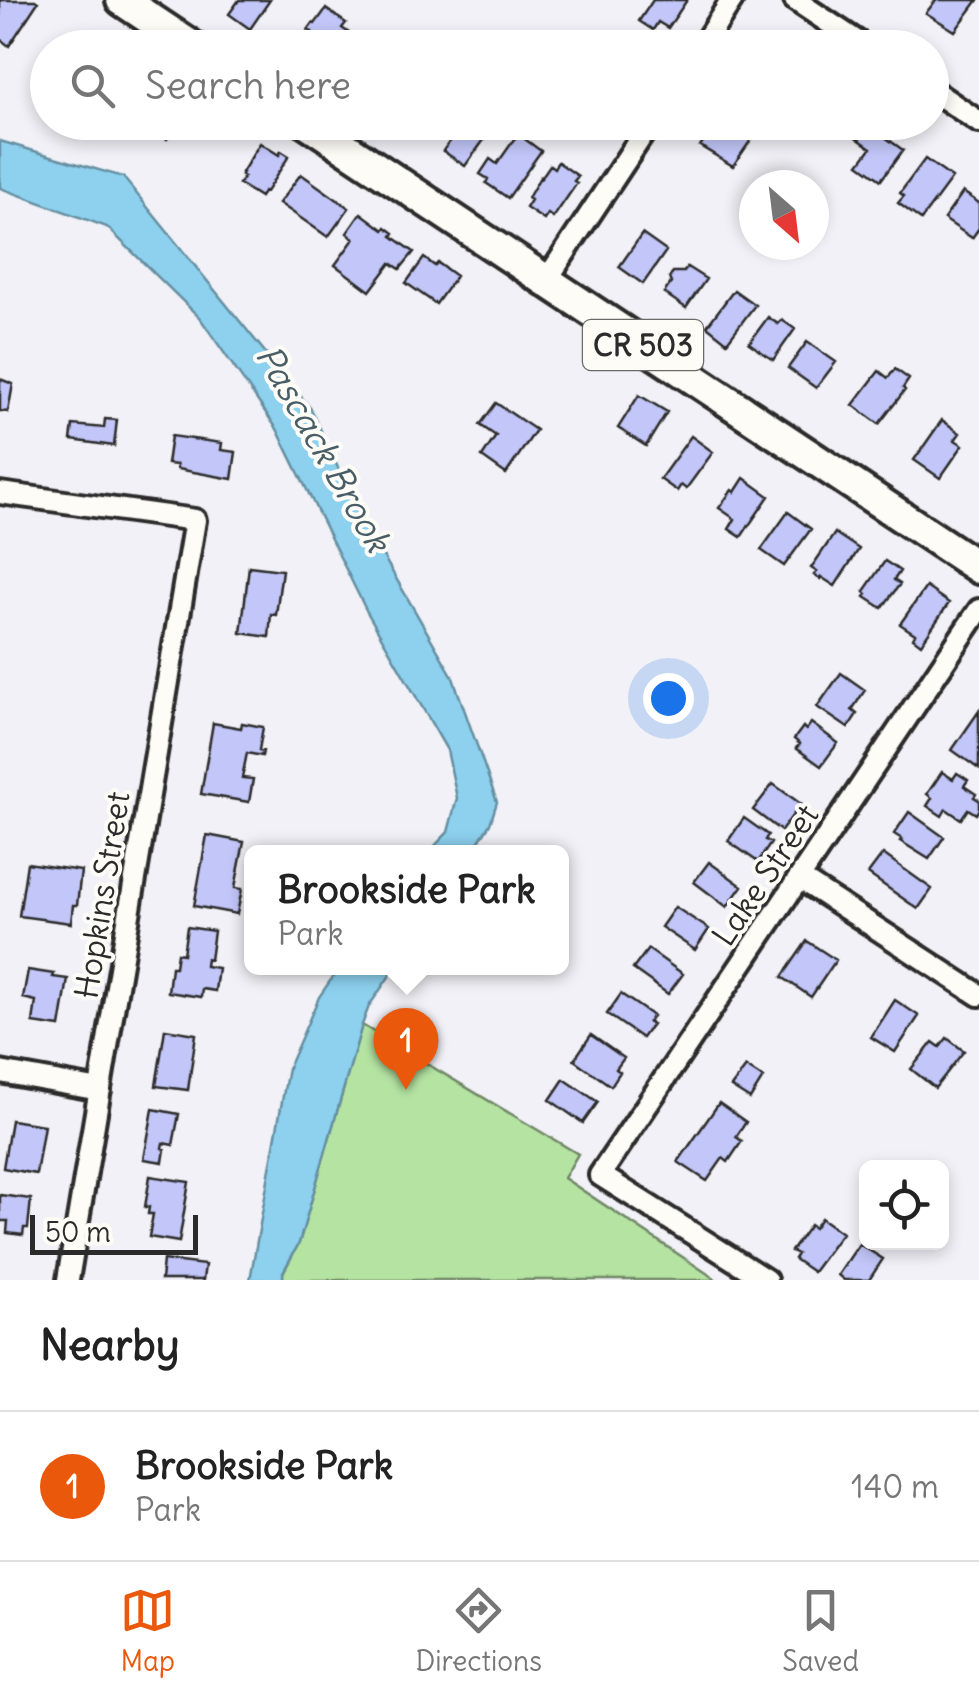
<!DOCTYPE html>
<style>
body{margin:0;font-family:Delius,sans-serif;background:#f2f2f2;color:#222}
.controls{position:absolute;right:30px;bottom:30px;display:grid;overflow:hidden;border-radius:15px;box-shadow:0 5px 15px #0003}
.controls button{width:90px;height:90px;display:grid;place-items:center;padding:0;border:0;border-bottom:2px solid #e0e0e0;background:#fff;color:#222;font:50px sans-serif}
.compass{position:absolute;left:739px;top:170px;width:90px;height:90px;border-radius:50%;background:#fff;box-shadow:0 5px 15px #0003;rotate:152deg}
.scale{position:absolute;left:30px;bottom:25px;width:168px;box-sizing:border-box;padding-left:10px;border:5px solid #2b2b2b;border-top:0;font-size:28px;line-height:35px;white-space:nowrap;color:#2b2b2b;-webkit-text-stroke:8px #fdfcf7;paint-order:stroke}
.you{position:absolute;left:668px;top:698px;width:35px;height:35px;margin:-25px;border:8px solid #fff;border-radius:50%;background:#1a73e8;box-shadow:0 0 0 15px #1a73e833}
.badge{display:grid;place-items:center;width:65px;height:65px;border-radius:50%;background:#ea580c;color:#fff;font-size:32px;font-weight:700}
.pin{position:absolute;translate:-50% -82px;filter:drop-shadow(0 2px 5px #0008)}
.pin::after{content:'';position:absolute;top:52px;width:35px;height:30px;background:inherit;clip-path:polygon(0 0,100% 0,50% 100%)}
.popup{position:absolute;left:244px;top:845px;width:325px;height:130px;box-sizing:border-box;display:grid;place-content:center;border-radius:15px;background:#fff;filter:drop-shadow(0 2px 8px #0005);font-size:32px;white-space:nowrap;color:#767676}
.popup b{font-size:38px;color:#222}
.popup::after{content:'';position:absolute;left:50%;top:100%;margin-left:-20px;border:20px solid transparent;border-top-color:#fff}
.list{margin:0;padding:0;list-style:none}
h2{display:flex;justify-content:space-between;align-items:center;height:130px;margin:0;padding:0 40px;font-size:42px}
h2 small{font-size:32px;font-weight:400;color:#767676}
.list li{display:grid;grid-template-columns:65px 1fr auto;gap:30px;align-items:center;box-sizing:border-box;height:150px;padding:0 40px;border-top:2px solid #e0e0e0}
.list b{display:block;font-size:38px;white-space:nowrap}
.list p{margin:0;font-size:32px;white-space:nowrap;color:#767676}
.list em{font-size:32px;font-style:normal;color:#767676}
.icon{flex:none;width:55px;height:55px;fill:none;stroke:currentColor;stroke-width:2;stroke-linecap:round;stroke-linejoin:round}
.map{position:relative;flex:none;width:979px;height:1280px;overflow:hidden}
.search{position:absolute;background:#fff;box-shadow:0 5px 15px #0003;left:30px;right:30px;top:30px;height:110px;display:flex;align-items:center;gap:25px;box-sizing:border-box;padding:0 35px;border-radius:55px;color:#767676;font-size:38px}
.sheet{height:280px;background:#fff}
nav{display:flex;justify-content:space-around;align-items:center;box-sizing:border-box;height:140px;border-top:2px solid #e0e0e0;background:#fff;font-size:28px;color:#767676}
nav a{display:grid;justify-items:center;gap:5px}
nav .on{color:#ea580c}
.map>svg:first-child{display:block}
</style>
<div class="map">
<svg width="979" height="1280" viewBox="0 0 979 1280">
<rect width="100%" height="100%" fill="#f1f1f7"/>
<filter id="ink" filterUnits="userSpaceOnUse"><feTurbulence type="fractalNoise" baseFrequency=".01" numOctaves="2"/><feDisplacementMap in="SourceGraphic" scale="20" xChannelSelector="R" yChannelSelector="G"/><feConvolveMatrix kernelMatrix="1 2 1 2 8 2 1 2 1" color-interpolation-filters="sRGB"/></filter>
<g filter="url(#ink)">
<path fill="#b4e3a2" stroke="#708766" stroke-width="2.5" d="M362 1025 578 1154 564 1178 717 1280H283V1273L299 1243Z"/>
<path fill="#8dd1ef" stroke="#668fa1" stroke-width="2.5" d="M0 141 123 177 311 409 361 518 452 675 497 802 490 824 472 852H429L448 832 457 798 447 750 367 612 277 429 200 318 107 227 0 188Z
M339 968H395L369 1006 362 1025 299 1243 283 1272V1280H250L288 1068 319 997Z"/>
<path fill="#c2c6f8" stroke="#2b2b2b" stroke-width="2.5" d="M0 0H35L38 2 9 46 0 39Z
M239 0H270L250 29 229 14Z
M653 0H687L668 28 658 22 653 30 639 21Z
M936 0H978L955 31 926 13Z
M326 9 346 23 342 28 356 38 350 45 348 44 345 48 335 45 333 48H301L312 32 308 30 313 23 315 24Z
M144 122H179L167 139Z
M463 122 486 137 465 166 443 151Z
M729 122 762 124 733 166 700 146 713 127 722 132Z
M864 122 903 150 881 180 859 164 871 148 854 136Z
M518 134 541 151 508 198 486 183 488 179 480 174 490 159 497 164Z
M260 143 279 155 281 151 289 156 266 192 264 191 260 197 239 184 244 177 241 174Z
M925 159 952 178 921 220 898 203 904 196 900 193Z
M558 162 578 176 574 181 577 183 553 218 548 214 544 220 526 208 531 200 528 198 540 177 541 178 550 165 554 168Z
M301 174 349 208 328 237 279 203Z
M963 192 979 203V228L972 238 944 219Z
M361 213 384 230 386 227 394 233 392 236 414 252 400 269 391 263 370 291 335 265 354 239 347 233Z
M642 234 666 251 643 284 619 267Z
M424 258 435 266 438 263 456 276 436 304 406 283Z
M687 267 706 279 686 308 664 293 671 283 669 278 673 272H684Z
M734 290 755 305 727 342 707 326Z
M768 317 778 324 782 320 795 329 773 360 749 343Z
M807 342 836 362 816 388 788 368Z
M895 369 909 379 903 388 905 390 879 424 853 405 879 371 888 378Z
M0 379 13 384 8 412 0 411Z
M639 395 667 412 646 446 618 428Z
M496 403 536 430 506 474 482 457 496 436 480 425Z
M105 419 117 420 114 446 71 440 73 425 104 428Z
M942 420 960 433 955 440 963 445 940 478 914 460Z
M171 436 222 443 221 450 236 452 232 479 177 469V465L167 464Z
M691 436 713 452 686 489 681 485 677 491 660 479Z
M744 478 769 496 741 537 729 529 735 519 719 508 732 490 735 492Z
M788 512 811 529 784 566 761 550Z
M835 533 859 549 835 586 821 577 820 579 814 575 817 572 811 568Z
M885 561 900 571 894 580 900 584 882 608 865 597 867 594 864 591Z
M249 566 282 570 276 615 271 614 269 637 241 633Z
M926 587 949 603 921 644 913 638 915 634 900 624Z
M841 673 865 690 852 710 857 714 848 728 817 707Z
M979 711V769L952 750Z
M213 723 241 728 242 723 263 727 259 750 263 751 262 756 247 753 242 778 253 779 249 802 201 794Z
M811 723 838 743 821 766 796 748 800 744 794 739 803 727 806 730Z
M942 772 953 779 957 773 968 780 964 786 976 794 974 797 979 800V809L976 814 968 809 961 819 946 809 942 816 927 806 932 798 927 794Z
M773 784 801 804 781 831 753 810Z
M909 812 944 837 929 859 900 841 902 839 894 834Z
M744 818 768 835 765 840 771 843 758 862 728 841Z
M207 835 244 842 235 888 242 889 237 914 194 906Z
M883 854 932 889 918 909 868 874Z
M709 862 742 886 727 907 694 882Z
M27 863 81 871 77 905H73L71 923 19 916Z
M675 907 709 929 695 950 661 927Z
M187 927 214 931 210 960 206 959 205 966 218 968 215 991 202 989 201 997 168 992 171 967H175L177 953 183 954Z
M807 941 836 960 811 997 782 977Z
M648 949 683 974 668 994 633 969Z
M28 970 54 974 53 977 68 979 60 1027 33 1023 36 1001 23 998Z
M621 994 653 1016 648 1022 652 1024 642 1038 607 1014Z
M895 1000 919 1016 895 1052 871 1037Z
M165 1029 196 1034 188 1090 156 1086Z
M591 1035 624 1058 616 1069 620 1072 611 1086 574 1060Z
M947 1038 964 1051 935 1088 911 1069 933 1042 940 1047Z
M746 1067 763 1078 750 1099 731 1087Z
M564 1079 598 1102 583 1123 550 1100Z
M719 1103 746 1122 736 1137 742 1141 728 1162 723 1158 707 1181 678 1162Z
M153 1109 179 1114 173 1145 163 1143 162 1148 165 1149 163 1162 144 1159Z
M11 1120 44 1125 36 1174 3 1168Z
M150 1176 189 1182 179 1242 149 1237 153 1214H148L149 1207H145Z
M0 1195 31 1199 28 1228H24L23 1235 7 1233 8 1221H0Z
M821 1218 842 1233 813 1272 794 1259 797 1254 791 1251 810 1225 814 1228Z
M859 1244 883 1259 869 1280H844L838 1275Z
M163 1260 205 1265 203 1280H161Z"/>
<g fill="none" stroke-linecap="round" stroke-linejoin="round">
<defs>
<path id="minor" d="M795 0 867 48
M701 48 732 0
M932 90 979 122
M546 281 651 122
M0 493 195 520 68 1280
M799 878 979 995
M0 1072 100 1090
M766 1280 600 1175 979 610"/>
<path id="primary" d="M122 0 194 48
M307 122 979 568"/>
</defs>
<use href="#minor" stroke="#2b2b2b" stroke-width="28"/>
<use href="#primary" stroke="#2b2b2b" stroke-width="38"/>
<use href="#minor" stroke="#fdfcf7" stroke-width="20"/>
<use href="#primary" stroke="#fdfcf7" stroke-width="30"/>
</g>
</g>
<g text-anchor="middle" dominant-baseline="central" stroke-width="8" stroke-linejoin="round" paint-order="stroke">
<rect fill="#fdfcf7" stroke="#6a6a68" stroke-width="2.5" x="583" y="320" width="120" height="50" rx="8"/>
<g font-size="30" font-weight="bold" fill="#2b2b2b">
<text x="643" y="345">CR 503</text>
</g>
<g font-size="32" fill="#2b2b2b" stroke="#fdfcf7">
<text transform="translate(765 875) rotate(-56)">Lake Street</text>
<text transform="translate(102 895) rotate(-81)">Hopkins Street</text>
</g>
<g font-size="35" font-style="italic" fill="#485d66" stroke="#fdfcf7">
<text transform="translate(324 448) rotate(60)">Pascack Brook</text>
</g>
</g>
</svg>
<div class="controls">
<button><svg class="icon" aria-label="locate" viewBox="0 0 24 24"><circle cx="12" cy="12" r="6"/><path d="M12 2v4M12 18v4M2 12h4M18 12h4"/></svg></button>
</div>
<svg class="compass" viewBox="-18 -18 36 36"><path d="M0-13l5 13h-10z" fill="#e53935"/><path d="M0 13l5-13h-10z" fill="#767676"/></svg>
<div class="scale">50 m</div>
<div class="you"></div>
<div class="pin badge" style="left:406px;top:1090px">1</div>
<div class="popup"><b>Brookside Park</b>Park</div>
<div class="search"><svg class="icon" aria-label="search" viewBox="0 0 24 24"><circle cx="10" cy="10" r="6"/><path d="M15 15l6 6"/></svg>Search here</div>
</div>
<section class="sheet">
<h2>Nearby<small></small></h2>
<ul class="list">
<li><span class="badge">1</span><div><b>Brookside Park</b><p>Park</p></div><em>140 m</em></li>
</ul>
</section>
<nav>
<a class="on"><svg class="icon" aria-label="map" viewBox="0 0 24 24"><path d="M3 6l6-2 6 2 6-2v14l-6 2-6-2-6 2zM9 4v14M15 6v14"/></svg>Map</a>
<a><svg class="icon" aria-label="directions" viewBox="0 0 24 24"><path d="M12 3l9 9-9 9-9-9zM9 14v-3h6M13 9l2 2-2 2"/></svg>Directions</a>
<a><svg class="icon" aria-label="saved" viewBox="0 0 24 24"><path d="M7 4h10v16l-5-4-5 4z"/></svg>Saved</a>
</nav>
